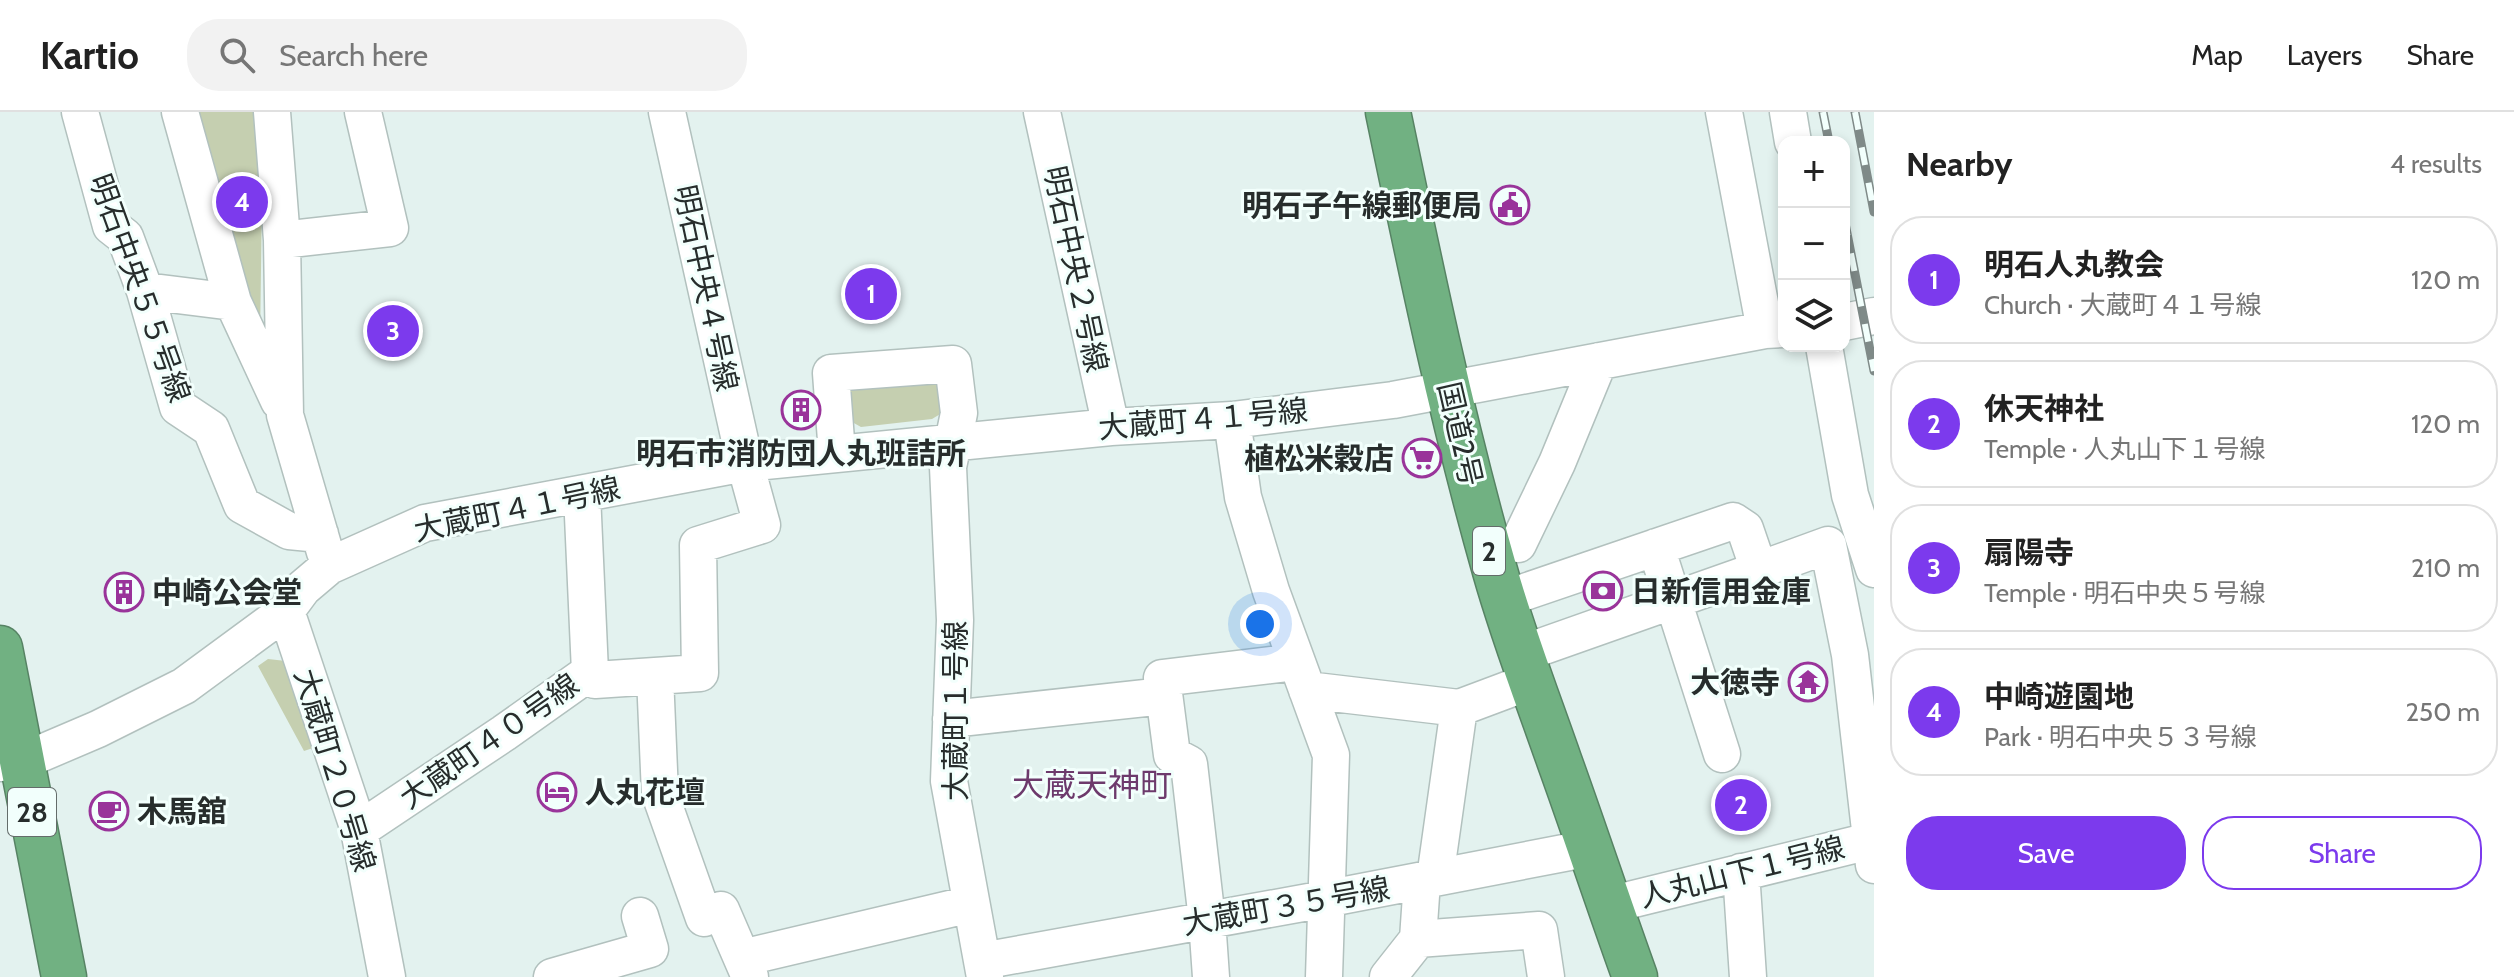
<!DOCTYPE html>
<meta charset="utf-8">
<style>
body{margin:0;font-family:Cabin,"Noto Sans JP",sans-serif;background:#f2f2f2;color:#222}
.controls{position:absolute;right:24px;top:24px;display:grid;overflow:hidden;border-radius:16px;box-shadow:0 4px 12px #0003}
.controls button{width:72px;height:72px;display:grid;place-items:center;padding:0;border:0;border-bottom:2px solid #e0e0e0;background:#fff;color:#222;font:40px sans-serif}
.you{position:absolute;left:1260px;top:512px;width:28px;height:28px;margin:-20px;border:6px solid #fff;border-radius:50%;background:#1a73e8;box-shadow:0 0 0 12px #1a73e833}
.badge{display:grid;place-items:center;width:52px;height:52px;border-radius:50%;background:#7c3aed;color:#fff;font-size:26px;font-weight:700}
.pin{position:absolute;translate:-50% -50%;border:4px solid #fff;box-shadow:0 2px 8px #0006}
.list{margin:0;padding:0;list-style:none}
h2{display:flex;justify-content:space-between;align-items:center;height:104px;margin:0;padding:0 32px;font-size:34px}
h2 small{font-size:26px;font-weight:400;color:#767676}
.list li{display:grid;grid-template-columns:52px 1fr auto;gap:24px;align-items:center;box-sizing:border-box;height:128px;margin:0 16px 16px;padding:0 16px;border:2px solid #e0e0e0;border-radius:32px}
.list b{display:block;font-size:30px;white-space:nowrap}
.list p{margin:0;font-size:26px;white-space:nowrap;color:#767676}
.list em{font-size:26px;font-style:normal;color:#767676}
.actions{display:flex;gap:16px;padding:24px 32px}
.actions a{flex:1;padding:18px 0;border:2px solid #7c3aed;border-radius:32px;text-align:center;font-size:28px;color:#7c3aed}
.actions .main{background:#7c3aed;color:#fff}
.icon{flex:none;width:44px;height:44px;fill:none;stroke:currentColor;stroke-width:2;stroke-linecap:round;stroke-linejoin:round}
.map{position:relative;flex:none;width:1874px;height:865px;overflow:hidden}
header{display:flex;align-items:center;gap:48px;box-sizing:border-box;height:112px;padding:0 40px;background:#fff;border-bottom:2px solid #e0e0e0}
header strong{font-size:38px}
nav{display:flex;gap:44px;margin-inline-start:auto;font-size:28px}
.search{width:560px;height:72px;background:#f2f2f2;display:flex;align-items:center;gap:20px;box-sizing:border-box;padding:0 28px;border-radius:32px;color:#767676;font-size:30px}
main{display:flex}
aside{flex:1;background:#fff}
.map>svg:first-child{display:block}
</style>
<header>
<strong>Kartio</strong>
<div class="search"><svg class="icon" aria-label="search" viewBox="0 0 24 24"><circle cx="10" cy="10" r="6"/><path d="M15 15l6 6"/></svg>Search here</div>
<nav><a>Map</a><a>Layers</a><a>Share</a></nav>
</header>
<main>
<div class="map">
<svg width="1874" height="865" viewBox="0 0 1874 865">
<rect width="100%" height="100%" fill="#e3f2ef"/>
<path fill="#c5cfb0" d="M199 0H261L263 20 260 227 240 159Z
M939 271 942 301 932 307 861 315 852 310 849 281 854 273Z
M268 547 286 549 316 635 304 639 258 554Z"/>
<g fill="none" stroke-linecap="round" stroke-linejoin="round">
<defs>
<path id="minor" d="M80 0 111 114 125 125 145 179 178 295 211 317 242 393 289 419 320 422
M180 0 233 190 279 289
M272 0 282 128 285 303 325 440
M1042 0 1111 315
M1724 0 1765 218
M1788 0 1793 30
M282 128 390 116 363 0
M145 179 233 190
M1844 210 1874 204
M1824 234 1850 383 1874 457
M1232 308 1243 385 1271 479 1331 643 1324 865
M837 342 831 261 953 252 959 301 948 355 955 508 949 669 985 865
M1518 432 1557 351 1599 249
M1656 435 1722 642
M1504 487 1733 409 1745 417 1759 458 1828 433 1850 543 1874 753
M286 499 359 718 387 865
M1521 542 1759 458
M590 560 595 568 700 561 698 433 762 413 745 351 667 0
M655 564 660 682 704 806 721 798 750 865
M1307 578 1459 596 1531 569
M951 607 1164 584
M0 651 23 649 98 617 184 574 286 499 303 476 329 454 425 411 745 351 1111 315 1232 308 1393 288 1765 218 1784 217
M359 718 504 621 590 560 582 382
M1741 760 1748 865
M1435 766 1459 596
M1609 793 1874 728
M1418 827 1539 818 1546 865
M742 846 971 792
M982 849 1325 787 1590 736
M552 865 650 837 640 804
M1211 865 1207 808 1189 652 1172 643 1162 566 1297 550
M1388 865 1418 827 1422 769"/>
<path id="highway" d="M1388 0C1420 154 1452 308 1495 459 1513 523 1537 585 1559 648 1585 720 1609 793 1635 865
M0 536 64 865"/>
</defs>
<use href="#minor" stroke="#b2c1be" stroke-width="39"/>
<use href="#highway" stroke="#578364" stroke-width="47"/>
<use href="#minor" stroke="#fff" stroke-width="36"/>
<use href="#highway" stroke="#71b182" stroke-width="44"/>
<defs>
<path id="rail" d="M1823 0 1829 30
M1855 0 1874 100
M1844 106 1874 259"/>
</defs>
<use href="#rail" stroke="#7f8a88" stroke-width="9"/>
<use href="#rail" stroke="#f2fffc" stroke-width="6" stroke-dasharray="18" stroke-linecap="butt"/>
</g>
<defs>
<symbol id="civic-ring" viewBox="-11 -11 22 22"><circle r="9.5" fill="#f2fffc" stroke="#99349a" stroke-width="1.5"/><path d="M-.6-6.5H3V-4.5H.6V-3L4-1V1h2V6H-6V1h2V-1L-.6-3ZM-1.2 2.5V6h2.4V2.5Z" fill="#99349a"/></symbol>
<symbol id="building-ring" viewBox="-11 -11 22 22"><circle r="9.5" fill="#f2fffc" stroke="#99349a" stroke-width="1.5"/><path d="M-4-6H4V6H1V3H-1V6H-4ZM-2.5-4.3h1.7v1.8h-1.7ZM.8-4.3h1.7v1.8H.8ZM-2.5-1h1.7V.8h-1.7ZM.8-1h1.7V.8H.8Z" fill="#99349a"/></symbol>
<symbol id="supermarket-ring" viewBox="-11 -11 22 22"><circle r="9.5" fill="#f2fffc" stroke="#99349a" stroke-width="1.5"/><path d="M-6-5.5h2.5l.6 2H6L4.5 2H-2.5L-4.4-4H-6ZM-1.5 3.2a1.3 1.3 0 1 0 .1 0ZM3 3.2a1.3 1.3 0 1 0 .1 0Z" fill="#99349a"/></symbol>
<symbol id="bank-ring" viewBox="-11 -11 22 22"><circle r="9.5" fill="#f2fffc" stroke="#99349a" stroke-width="1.5"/><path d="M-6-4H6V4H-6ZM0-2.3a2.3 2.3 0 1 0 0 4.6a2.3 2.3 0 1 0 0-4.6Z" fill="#99349a"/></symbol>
<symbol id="temple-ring" viewBox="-11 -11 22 22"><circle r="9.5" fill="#f2fffc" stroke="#99349a" stroke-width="1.5"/><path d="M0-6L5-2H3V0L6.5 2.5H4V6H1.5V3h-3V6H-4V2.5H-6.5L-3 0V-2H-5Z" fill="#99349a"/></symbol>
<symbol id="hotel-ring" viewBox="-11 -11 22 22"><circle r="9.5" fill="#f2fffc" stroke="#99349a" stroke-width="1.5"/><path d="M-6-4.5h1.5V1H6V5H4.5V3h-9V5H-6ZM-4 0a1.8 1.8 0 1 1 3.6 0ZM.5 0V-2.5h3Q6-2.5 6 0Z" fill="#99349a"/></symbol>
<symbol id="cafe-ring" viewBox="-11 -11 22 22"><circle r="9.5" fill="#f2fffc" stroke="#99349a" stroke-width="1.5"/><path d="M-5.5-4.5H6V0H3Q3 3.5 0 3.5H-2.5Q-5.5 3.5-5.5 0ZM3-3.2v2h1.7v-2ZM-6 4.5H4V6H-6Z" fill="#99349a"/></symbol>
</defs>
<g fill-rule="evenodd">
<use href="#civic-ring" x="1488" y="71" width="44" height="44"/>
<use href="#building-ring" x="779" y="276" width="44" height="44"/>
<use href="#supermarket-ring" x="1400" y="324" width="44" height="44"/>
<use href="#bank-ring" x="1581" y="457" width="44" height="44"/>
<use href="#building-ring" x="102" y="458" width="44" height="44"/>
<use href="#temple-ring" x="1786" y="548" width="44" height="44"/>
<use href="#hotel-ring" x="535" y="658" width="44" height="44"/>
<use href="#cafe-ring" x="87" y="677" width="44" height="44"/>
</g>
<g text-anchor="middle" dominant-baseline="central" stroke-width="6" stroke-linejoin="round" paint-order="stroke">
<g fill="#f2fffc" stroke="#646c6a" stroke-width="2">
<rect x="1473" y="415" width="32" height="48" rx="6"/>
<rect x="8" y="676" width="48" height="48" rx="6"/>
</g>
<g font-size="28" font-weight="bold" fill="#272d2c">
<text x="1489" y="439">2</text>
<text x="32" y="700">28</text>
</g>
<g font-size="30" font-weight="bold" fill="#272d2c" stroke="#f2fffc" text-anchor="start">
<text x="1482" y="93" text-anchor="end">明石子午線郵便局</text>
<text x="801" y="341" text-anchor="middle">明石市消防団人丸班詰所</text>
<text x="1394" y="346" text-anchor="end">植松米穀店</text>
<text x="1631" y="479">日新信用金庫</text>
<text x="152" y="480">中崎公会堂</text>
<text x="1780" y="570" text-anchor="end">大徳寺</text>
<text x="585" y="680">人丸花壇</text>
<text x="137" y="699">木馬舘</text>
</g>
<g font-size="30" fill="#272d2c" stroke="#f2fffc">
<text transform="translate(1076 157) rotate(78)">明石中央２号線</text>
<text transform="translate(140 176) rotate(70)">明石中央５５号線</text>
<text transform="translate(706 176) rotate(78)">明石中央４号線</text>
<text transform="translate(1203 307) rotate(-5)">大蔵町４１号線</text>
<text transform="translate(1460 322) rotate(77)">国道2号</text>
<text transform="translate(517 397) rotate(-12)">大蔵町４１号線</text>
<text transform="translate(955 599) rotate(-90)">大蔵町１号線</text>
<text transform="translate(489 629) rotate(-35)">大蔵町４０号線</text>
<text transform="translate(335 658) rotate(73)">大蔵町２０号線</text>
<text transform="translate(1742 760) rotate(-14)">人丸山下１号線</text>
<text transform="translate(1286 794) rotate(-10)">大蔵町３５号線</text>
</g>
<g font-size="32" fill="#6d3a6c" stroke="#f2fffc">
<text x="1092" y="672">大蔵天神町</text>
</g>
</g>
</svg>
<div class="controls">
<button>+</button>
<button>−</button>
<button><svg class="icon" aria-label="layers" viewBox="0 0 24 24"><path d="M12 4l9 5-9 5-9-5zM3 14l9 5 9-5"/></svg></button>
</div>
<div class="you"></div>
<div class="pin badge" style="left:871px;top:182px">1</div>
<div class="pin badge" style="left:1741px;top:693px">2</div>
<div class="pin badge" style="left:393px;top:219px">3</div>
<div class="pin badge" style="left:242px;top:90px">4</div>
</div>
<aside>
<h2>Nearby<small>4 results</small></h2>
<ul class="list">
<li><span class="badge">1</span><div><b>明石人丸教会</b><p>Church · 大蔵町４１号線</p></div><em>120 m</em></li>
<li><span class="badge">2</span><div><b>休天神社</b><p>Temple · 人丸山下１号線</p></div><em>120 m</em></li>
<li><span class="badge">3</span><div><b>扇陽寺</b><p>Temple · 明石中央５号線</p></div><em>210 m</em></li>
<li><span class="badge">4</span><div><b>中崎遊園地</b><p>Park · 明石中央５３号線</p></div><em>250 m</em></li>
</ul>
<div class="actions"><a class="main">Save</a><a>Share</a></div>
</aside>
</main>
